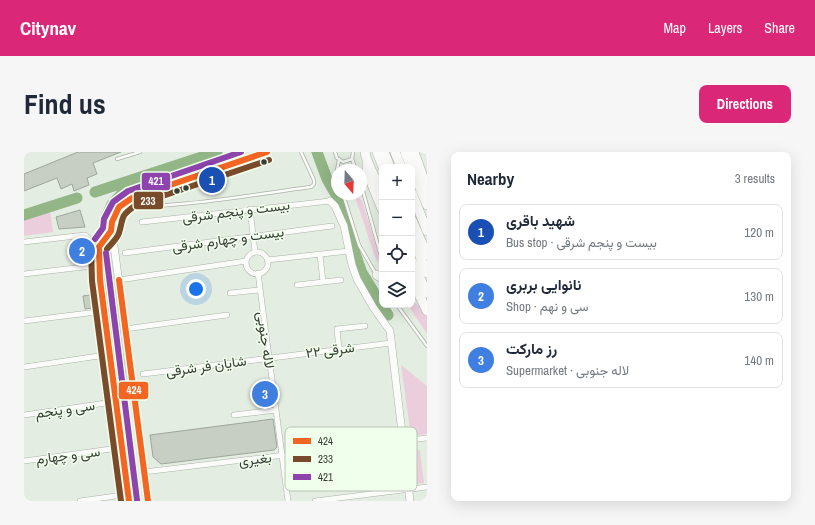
<!DOCTYPE html>
<meta charset="utf-8">
<style>
body{margin:0;font-family:"Archivo Narrow",Vazirmatn,sans-serif;background:#f6f6f7;color:#1f2937}
.controls{position:absolute;right:12px;top:12px;display:grid;overflow:hidden;border-radius:8px;box-shadow:0 4px 16px #0002}
.controls button{width:36px;height:36px;display:grid;place-items:center;padding:0;border:0;border-bottom:1px solid #e0e1e3;background:#fff;color:#1f2937;font:20px sans-serif}
.compass{position:absolute;left:307px;top:12px;width:36px;height:36px;border-radius:50%;background:#fff;box-shadow:0 4px 16px #0002;rotate:161deg}
.you{position:absolute;left:172px;top:137px;width:14px;height:14px;margin:-10px;border:3px solid #fff;border-radius:50%;background:#1a73e8;box-shadow:0 0 0 6px #1a73e833}
.badge{display:grid;place-items:center;width:26px;height:26px;border-radius:50%;background:#db2777;color:#fff;font-size:13px;font-weight:700}
.pin{position:absolute;translate:-50% -50%;border:2px solid #fff;box-shadow:0 1px 4px #0006}
.list{margin:0;padding:0;list-style:none}
h2{display:flex;justify-content:space-between;align-items:center;height:52px;margin:0;padding:0 16px;font-size:17px}
h2 small{font-size:13px;font-weight:400;color:#747a83}
.list li{display:grid;grid-template-columns:26px 1fr auto;gap:12px;align-items:center;box-sizing:border-box;height:56px;margin:0 8px 8px;padding:0 8px;border:1px solid #e0e1e3;border-radius:8px}
.list b{display:block;font-size:15px;white-space:nowrap}
.list p{margin:0;font-size:13px;white-space:nowrap;color:#747a83}
.list em{font-size:13px;font-style:normal;color:#747a83}
.icon{flex:none;width:22px;height:22px;fill:none;stroke:currentColor;stroke-width:2;stroke-linecap:round;stroke-linejoin:round}
.map{position:relative;flex:none;width:403px;height:349px;overflow:hidden;border-radius:8px}
header{display:flex;align-items:center;gap:24px;box-sizing:border-box;height:56px;padding:0 20px;background:#db2777;color:#fff}
header strong{font-size:19px}
nav{display:flex;gap:22px;margin-inline-start:auto;font-size:14px}
.intro{display:flex;align-items:center;justify-content:space-between;box-sizing:border-box;height:96px;padding:0 24px}
h1{margin:0;font-size:28px}
.button{padding:10px 18px;border-radius:8px;background:#db2777;color:#fff;font-size:14px;font-weight:700}
main{display:flex;gap:24px;padding:0 24px}
aside{flex:1;background:#fff;border-radius:8px;box-shadow:0 4px 16px #0002}
.map>svg:first-child{display:block}
</style>
<header>
<strong>Citynav</strong>
<nav><a>Map</a><a>Layers</a><a>Share</a></nav>
</header>
<div class="intro"><h1>Find us</h1><a class="button">Directions</a></div>
<main>
<div class="map">
<svg width="403" height="349" viewBox="0 0 403 349">
<rect width="100%" height="100%" fill="#e4ede1"/>
<path fill="#ebcddc" d="M330 42H333L339 51 357 111 353 109 351 105Z
M26 59 29 80 0 84V67Z
M388 147 403 162V182L384 153H388Z
M377 213 403 234V282L387 284Z
M396 298 400 331 391 332 387 299Z"/>
<g fill="none" stroke-linecap="round" stroke-linejoin="round">
<path stroke="#92b686" stroke-width="11" d="M293 0 303 27 319 55 331 101 338 121 364 163
M71 40 193 0
M91 49 110 29
M0 63 53 46
M80 79 81 69 88 52
M81 101 97 225"/>
</g>
<path fill="#c7cec4" stroke="#9ea59c" d="M54 0H97L69 11 73 22 63 26 65 33 50 39 48 32 37 37 33 26 0 39V22Z
M56 58 61 75 35 77 32 65Z
M66 143 68 156 61 157 59 144Z
M249 267 253 295 250 298 137 312 129 305 126 283Z"/>
<g fill="none" stroke-linecap="round" stroke-linejoin="round">
<defs>
<path id="lane" d="M311 0 313 6 319 10 328 7 329 0
M402 0 403 2
M93 7 116 0
M328 7 332 18
M313 18 315 8
M313 20V22
M337 32 358 108
M319 42 335 93 352 122
M79 90 87 79 88 70 95 55 108 46 145 32 243 0
M90 94C91 81 90 66 101 57 108 51 134 54 145 53 193 50 240 41 287 35L290 32V28L277 0
M373 153 403 194"/>
<path id="street" d="M226 57 231 100
M118 70 306 49
M0 90 61 83 75 95
M222 111a11 11 0 1 1 22 0a11 11 0 1 1-22 0Z
M101 101 308 74
M296 103 299 130
M243 108 325 99
M234 121 264 349
M0 122 68 114
M95 128 222 109
M273 133 317 128
M206 141 235 138
M0 169 81 159
M101 177 203 163
M315 197 313 177 341 174
M0 215 75 204
M119 222 367 191
M0 263 82 251
M210 263 252 258
M0 309 87 297
M120 320 403 286
M56 349 92 344
M291 349 403 335"/>
<path id="secondary" d="M306 49 311 54 320 74 328 113 333 127 349 155 366 179 386 349
M105 349 76 128 75 95 81 91 90 94 124 349"/>
<path id="highway" d="M341 0C343 14 352 26 358 40
M353 0 359 15
M360 0 366 15
M371 0 377 15
M381 0 387 15
M390 0 403 36
M343 11V20L358 57
M388 17 403 53
M388 41 403 79
M388 68 403 103
M388 85 403 121
M388 109 403 141
M353 123 358 126
M388 128 403 159"/>
</defs>
<use href="#lane" stroke="#aab2a8" stroke-width="4"/>
<use href="#street" stroke="#aab2a8" stroke-width="6"/>
<use href="#secondary" stroke="#aab2a8" stroke-width="8"/>
<use href="#highway" stroke="#aab2a8" stroke-width="10"/>
<use href="#lane" stroke="#fbfcfa" stroke-width="2.5"/>
<use href="#street" stroke="#fbfcfa" stroke-width="5"/>
<use href="#secondary" stroke="#fbfcfa" stroke-width="7"/>
<use href="#highway" stroke="#fbfcfa" stroke-width="9"/>
<defs>
<path id="bus-1" d="M95 128 124 349
M105 349 76 128 75 95 87 79 88 70 95 55 108 46 243 0"/>
<path id="bus-2" d="M67 95 68 129 97 349
M83 97C87 92 93 87 95 81 100 65 95 65 112 53L245 8"/>
<path id="bus-3" d="M71 87 79 76 80 67 89 50 104 39 217 0
M82 101 113 348"/>
</defs>
<use href="#bus-1" stroke="#f0feec" stroke-width="9"/>
<use href="#bus-2" stroke="#f0feec" stroke-width="9"/>
<use href="#bus-3" stroke="#f0feec" stroke-width="9"/>
<use href="#bus-1" stroke="#f26522" stroke-width="6"/>
<use href="#bus-2" stroke="#7a4b2a" stroke-width="6"/>
<use href="#bus-3" stroke="#8e44ad" stroke-width="6"/>
</g>
<g fill="#363d34" stroke="#f0feec" stroke-width="1.5">
<circle cx="240" cy="10" r="3.5"/>
<circle cx="162" cy="36" r="3.5"/>
<circle cx="153" cy="39" r="3.5"/>
</g>
<g text-anchor="middle" dominant-baseline="central" stroke-width="3" stroke-linejoin="round" paint-order="stroke">
<g font-size="14" fill="#363d34" stroke="#f0feec">
<text transform="translate(212 59) rotate(-7)">بیست و پنجم شرقی</text>
<text transform="translate(204 87) rotate(-8)">بیست و چهارم شرقی</text>
<text transform="translate(242 188) rotate(82)">لاله جنوبی</text>
<text transform="translate(306 198) rotate(-7)">۲۲ شرقی</text>
<text transform="translate(182 214) rotate(-8)">شایان فر شرقی</text>
<text transform="translate(41 257) rotate(-8)">سی و پنجم</text>
<text transform="translate(44 303) rotate(-7)">سی و چهارم</text>
<text transform="translate(231 307) rotate(-7)">بغیری</text>
</g>
</g>
<rect x="261" y="275" width="132" height="64" rx="6" fill="#f0feec" stroke="#b8c4b5" stroke-width="1"/>
<rect x="269" y="286" width="18" height="6" fill="#f26522"/>
<rect x="269" y="304" width="18" height="6" fill="#7a4b2a"/>
<rect x="269" y="322" width="18" height="6" fill="#8e44ad"/>
<g font-size="11" fill="#363d34">
<text x="294" y="293">424</text>
<text x="294" y="311">233</text>
<text x="294" y="329">421</text>
</g>
<g stroke="#f0feec" stroke-width="1.5">
<rect x="117" y="20" width="30" height="19" rx="4" fill="#8e44ad"/>
<rect x="109" y="39" width="31" height="19" rx="4" fill="#7a4b2a"/>
<rect x="94" y="229" width="31" height="19" rx="4" fill="#f26522"/>
</g>
<g font-size="11" text-anchor="middle" font-weight="bold" fill="#fff">
<text x="132" y="33">421</text>
<text x="124" y="53">233</text>
<text x="110" y="242">424</text>
</g>
</svg>
<div class="controls">
<button>+</button>
<button>−</button>
<button><svg class="icon" aria-label="locate" viewBox="0 0 24 24"><circle cx="12" cy="12" r="6"/><path d="M12 2v4M12 18v4M2 12h4M18 12h4"/></svg></button>
<button><svg class="icon" aria-label="layers" viewBox="0 0 24 24"><path d="M12 4l9 5-9 5-9-5zM3 14l9 5 9-5"/></svg></button>
</div>
<svg class="compass" viewBox="-18 -18 36 36"><path d="M0-13l5 13h-10z" fill="#e53935"/><path d="M0 13l5-13h-10z" fill="#747a83"/></svg>
<div class="you"></div>
<div class="pin badge" style="left:188px;top:28px;background:#1a4fb4">1</div>
<div class="pin badge" style="left:58px;top:99px;background:#3f7fe0">2</div>
<div class="pin badge" style="left:241px;top:242px;background:#3f7fe0">3</div>
</div>
<aside>
<h2>Nearby<small>3 results</small></h2>
<ul class="list">
<li><span class="badge" style="background:#1a4fb4">1</span><div><b>شهید باقری</b><p>Bus stop · بیست و پنجم شرقی</p></div><em>120 m</em></li>
<li><span class="badge" style="background:#3f7fe0">2</span><div><b>نانوایی بربری</b><p>Shop · سی و نهم</p></div><em>130 m</em></li>
<li><span class="badge" style="background:#3f7fe0">3</span><div><b>رز مارکت</b><p>Supermarket · لاله جنوبی</p></div><em>140 m</em></li>
</ul>
</aside>
</main>
